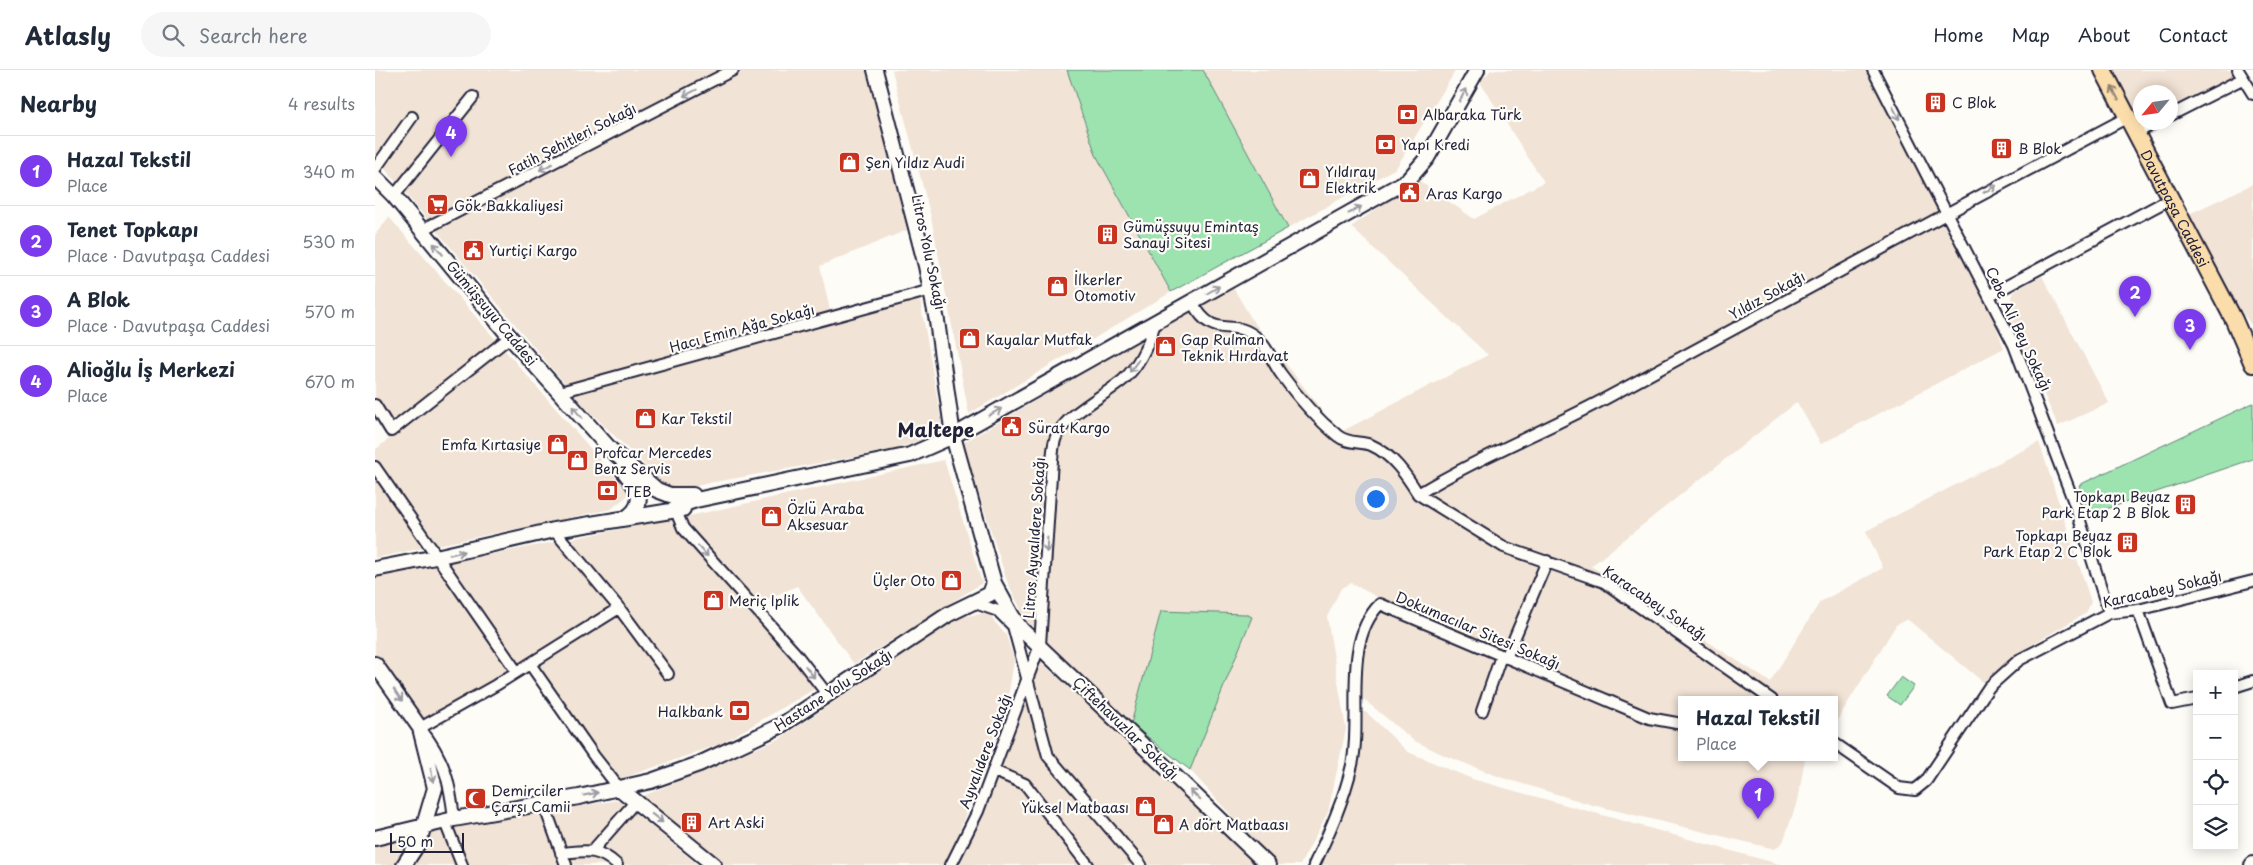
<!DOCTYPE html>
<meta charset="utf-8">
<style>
body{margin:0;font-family:"Playpen Sans",sans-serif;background:#f6f6f7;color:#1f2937}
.controls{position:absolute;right:15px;bottom:15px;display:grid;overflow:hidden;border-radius:0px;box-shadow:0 2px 12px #0003}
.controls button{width:45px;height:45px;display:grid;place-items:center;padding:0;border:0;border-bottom:1px solid #e0e1e3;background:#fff;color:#1f2937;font:25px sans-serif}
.compass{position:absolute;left:1758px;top:15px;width:45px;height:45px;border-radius:50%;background:#fff;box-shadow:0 2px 12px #0003;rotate:241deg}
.scale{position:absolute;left:15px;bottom:12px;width:74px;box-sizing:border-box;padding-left:5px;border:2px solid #22223b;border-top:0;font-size:14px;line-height:18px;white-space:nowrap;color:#22223b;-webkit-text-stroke:4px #fdfcf7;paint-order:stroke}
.you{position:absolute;left:1000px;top:428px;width:18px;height:18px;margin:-12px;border:4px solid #fff;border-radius:50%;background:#1a73e8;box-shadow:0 0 0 8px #1a73e833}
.badge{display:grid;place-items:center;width:32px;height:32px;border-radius:50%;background:#7c3aed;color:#fff;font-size:16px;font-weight:700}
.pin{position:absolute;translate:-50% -41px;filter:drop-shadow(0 1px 2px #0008)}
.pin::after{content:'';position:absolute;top:26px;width:18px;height:15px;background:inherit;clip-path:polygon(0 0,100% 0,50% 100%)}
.popup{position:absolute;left:1303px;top:626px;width:160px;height:65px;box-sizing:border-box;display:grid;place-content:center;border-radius:0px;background:#fff;filter:drop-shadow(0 1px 4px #0005);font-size:16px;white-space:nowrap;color:#747a83}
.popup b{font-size:19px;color:#1f2937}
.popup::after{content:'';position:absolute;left:50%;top:100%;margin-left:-10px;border:10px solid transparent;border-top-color:#fff}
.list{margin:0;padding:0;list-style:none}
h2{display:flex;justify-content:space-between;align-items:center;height:65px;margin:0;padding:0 20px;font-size:21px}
h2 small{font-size:16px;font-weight:400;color:#747a83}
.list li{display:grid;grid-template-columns:32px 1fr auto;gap:15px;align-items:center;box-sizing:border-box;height:70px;padding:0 20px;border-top:1px solid #e0e1e3}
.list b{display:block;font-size:19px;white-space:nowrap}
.list p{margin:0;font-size:16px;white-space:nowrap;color:#747a83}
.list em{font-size:16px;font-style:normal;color:#747a83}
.icon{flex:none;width:28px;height:28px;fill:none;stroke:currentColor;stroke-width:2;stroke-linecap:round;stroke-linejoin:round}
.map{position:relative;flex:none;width:1878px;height:795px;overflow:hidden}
header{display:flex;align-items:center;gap:30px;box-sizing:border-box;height:70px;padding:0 25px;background:#fff;border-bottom:1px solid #e0e1e3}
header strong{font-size:24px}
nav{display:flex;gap:28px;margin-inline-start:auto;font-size:18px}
.search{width:350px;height:45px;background:#f6f6f7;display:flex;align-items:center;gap:12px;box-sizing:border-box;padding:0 18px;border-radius:28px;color:#747a83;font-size:19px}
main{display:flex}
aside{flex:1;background:#fff}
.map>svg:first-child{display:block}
</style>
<header>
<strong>Atlasly</strong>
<div class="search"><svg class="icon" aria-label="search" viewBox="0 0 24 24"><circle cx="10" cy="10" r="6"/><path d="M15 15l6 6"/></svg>Search here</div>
<nav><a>Home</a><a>Map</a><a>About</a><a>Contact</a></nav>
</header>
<main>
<aside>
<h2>Nearby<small>4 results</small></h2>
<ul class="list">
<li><span class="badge">1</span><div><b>Hazal Tekstil</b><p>Place</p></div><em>340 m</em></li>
<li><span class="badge">2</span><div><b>Tenet Topkapı</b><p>Place · Davutpaşa Caddesi</p></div><em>530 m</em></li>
<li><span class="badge">3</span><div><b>A Blok</b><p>Place · Davutpaşa Caddesi</p></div><em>570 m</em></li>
<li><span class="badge">4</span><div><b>Alioğlu İş Merkezi</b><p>Place</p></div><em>670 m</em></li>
</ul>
</aside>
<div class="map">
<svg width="1878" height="795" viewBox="0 0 1878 795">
<rect width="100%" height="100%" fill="#fdfcf7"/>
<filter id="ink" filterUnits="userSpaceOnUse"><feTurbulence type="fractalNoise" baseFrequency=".02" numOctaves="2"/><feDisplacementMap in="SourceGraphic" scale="10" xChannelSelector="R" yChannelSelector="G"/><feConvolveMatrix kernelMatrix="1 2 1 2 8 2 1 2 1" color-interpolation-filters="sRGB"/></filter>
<g filter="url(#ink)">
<path fill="#f1e3d5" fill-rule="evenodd" d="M0 0H492L532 160 445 196 456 245 543 218 568 362 521 379 334 413 297 422 206 333 0 87Z
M517 0H692L721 85 796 222 594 344 556 147Z
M828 0H1081L1021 98 913 158Z
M1116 0H1505L1574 134 1569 152 1614 237 1629 278 1446 374 1422 332 1216 496 1395 612 1445 532 1508 498 1491 461 1664 372 1716 532 1711 543 1644 582 1608 612 1532 549 1521 555 1459 655V630H1307V688H1430L1423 729 1408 772 1400 779 1218 735 1125 707 1071 686 1038 670 986 627 985 622 992 565 1003 544 1021 537 976 513 966 518 952 547 971 659 953 742 925 795H901L815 700 877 547 870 544 786 541 756 654 652 552 632 511 588 373 857 216 876 248 964 363 1113 285 976 157 1043 110 1099 149 1169 112 1105 12Z
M1736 0H1863L1868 13 1771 66ZM1766 22H1796V52H1766Z
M1878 114V257L1864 239 1814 144Z
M14 147 255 424 236 439 0 488V380L15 368 0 342V165Z
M1667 206 1734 333 1683 356 1633 242 1639 221Z
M569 390 607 513 479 594 422 516 384 533 450 613 345 674 231 714 153 602 53 658 0 592V507L319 445Z
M612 543 631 565 639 590 633 628 572 795H351L268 726 404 669 585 547Z
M666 592 820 734 881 795H585Z
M987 642H991L1033 682 1097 709 1407 795H943L980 700Z
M244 730 323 795H34L56 763 79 756Z
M27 770 32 785 19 795H0V775Z"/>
<path fill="#9de3b0" stroke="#608276" d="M692 0H828L913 158 796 222 721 85Z
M1878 333V389L1714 445 1704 415Z
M786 541 870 544 877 547 815 700 756 654Z
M1526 607 1539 616 1525 635 1512 626Z"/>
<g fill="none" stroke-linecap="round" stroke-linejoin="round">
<defs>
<path id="street" d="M1498 0 1639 275 1700 435 1734 543
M1863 0 1878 24
M1796 45 1867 9
M1761 63 1782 52
M0 99 37 47
M19 126 98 27
M47 160 358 0
M1615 225 1795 129
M817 232C841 275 856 244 883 269 893 278 898 293 906 304 922 326 942 349 963 366 973 374 985 371 996 375 1017 384 1032 406 1043 424L1129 477 1229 512 1397 630
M185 322 556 220
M0 335 16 361 135 267
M0 397 142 602
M1043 424C1105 386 1173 360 1237 325 1409 232 1580 138 1753 47
M301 441 308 458 421 584 452 624
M179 460 244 538 293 604
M597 532 623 541 638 556 673 686 766 795
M1763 540 1797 634 1822 629
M1131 588 1172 491
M155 594 219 686 244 718
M1859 617 1878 611
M1107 641 1126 586
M1459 673 1524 718 1540 720 1551 711 1614 617 1644 590 1734 543 1763 540 1878 511
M619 701 650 714 713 795
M168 732 191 795
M79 749C75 711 69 688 45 658L121 615 244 538
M70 752 87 795
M218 780 261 731
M186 783C210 781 223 777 242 795
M576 795 603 741 665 575 677 390C678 382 678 374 681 367 691 344 729 326 748 310 765 295 774 273 780 253
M939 795C954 763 969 730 977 695 988 646 966 573 1005 534L1274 648 1307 654"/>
<path id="secondary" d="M500 0 551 196 562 251 578 366 619 513 637 546 646 559 893 795
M0 107 19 126 135 267 235 379 282 420 295 425H318
M247 399C260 415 275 432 251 448
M301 441V437L321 430 535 385 578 366 1033 110 1052 88 1102 0
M0 499 61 487 179 460 308 439
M0 594 45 658 60 718 44 772 29 795
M244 718 339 795
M0 768 79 749 204 727 276 711 324 694 405 656 574 544 615 524 619 513
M1877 795 1878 794"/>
<g id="primary">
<path id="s1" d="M1728 0 1859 250 1878 294"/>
</g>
</defs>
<use href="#street" stroke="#22223b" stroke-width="14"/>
<use href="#secondary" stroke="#22223b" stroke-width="18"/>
<use href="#primary" stroke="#22223b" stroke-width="20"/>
<use href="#street" stroke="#fdfcf7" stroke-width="10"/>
<use href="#secondary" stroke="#fdfcf7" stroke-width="14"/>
<use href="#primary" stroke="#fbddab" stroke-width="16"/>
</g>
<defs><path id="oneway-shaft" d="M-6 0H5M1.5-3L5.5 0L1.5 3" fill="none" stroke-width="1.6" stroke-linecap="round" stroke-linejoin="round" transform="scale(1.25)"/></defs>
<g stroke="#9a9aa2">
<use href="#oneway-shaft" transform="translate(315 23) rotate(153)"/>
<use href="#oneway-shaft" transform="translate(1088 25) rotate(-61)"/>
<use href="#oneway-shaft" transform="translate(1521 43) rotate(63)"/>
<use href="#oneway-shaft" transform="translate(171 97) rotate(153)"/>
<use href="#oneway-shaft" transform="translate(1615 119) rotate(-28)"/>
<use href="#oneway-shaft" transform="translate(980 140) rotate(-29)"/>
<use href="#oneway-shaft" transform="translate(63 179) rotate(-130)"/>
<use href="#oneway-shaft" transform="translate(838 220) rotate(-30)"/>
<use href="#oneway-shaft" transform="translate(759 296) rotate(126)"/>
<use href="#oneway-shaft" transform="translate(202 342) rotate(-131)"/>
<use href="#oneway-shaft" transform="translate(620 342) rotate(-29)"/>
<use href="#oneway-shaft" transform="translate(672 475) rotate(93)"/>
<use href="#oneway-shaft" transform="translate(328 481) rotate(48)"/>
<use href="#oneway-shaft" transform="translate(82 483) rotate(-13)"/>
<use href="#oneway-shaft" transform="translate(435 602) rotate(52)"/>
<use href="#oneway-shaft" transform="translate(23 625) rotate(55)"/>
<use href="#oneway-shaft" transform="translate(57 705) rotate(78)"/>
<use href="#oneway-shaft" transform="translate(216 724) rotate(-12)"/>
<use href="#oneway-shaft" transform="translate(820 725) rotate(-136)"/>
<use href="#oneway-shaft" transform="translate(282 748) rotate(38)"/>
</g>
<use stroke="#8e8073" href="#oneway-shaft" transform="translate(1740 23) rotate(-118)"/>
</g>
<defs>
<symbol id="building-square" viewBox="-11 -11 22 22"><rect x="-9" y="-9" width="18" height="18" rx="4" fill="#c8321e" stroke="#fdfcf7"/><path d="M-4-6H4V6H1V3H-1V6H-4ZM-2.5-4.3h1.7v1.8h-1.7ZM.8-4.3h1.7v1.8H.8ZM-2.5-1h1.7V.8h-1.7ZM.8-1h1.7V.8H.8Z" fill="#fff"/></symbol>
<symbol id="bank-square" viewBox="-11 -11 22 22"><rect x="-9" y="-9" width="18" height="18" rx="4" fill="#c8321e" stroke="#fdfcf7"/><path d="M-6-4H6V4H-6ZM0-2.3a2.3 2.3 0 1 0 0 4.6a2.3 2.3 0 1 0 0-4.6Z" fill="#fff"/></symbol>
<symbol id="shop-square" viewBox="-11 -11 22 22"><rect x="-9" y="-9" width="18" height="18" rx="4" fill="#c8321e" stroke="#fdfcf7"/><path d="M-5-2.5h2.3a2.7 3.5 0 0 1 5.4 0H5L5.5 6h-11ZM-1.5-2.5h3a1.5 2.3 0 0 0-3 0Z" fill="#fff"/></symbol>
<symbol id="civic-square" viewBox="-11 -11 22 22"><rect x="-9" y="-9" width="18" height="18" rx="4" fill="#c8321e" stroke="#fdfcf7"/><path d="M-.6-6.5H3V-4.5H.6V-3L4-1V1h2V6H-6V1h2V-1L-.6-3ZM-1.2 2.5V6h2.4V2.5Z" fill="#fff"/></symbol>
<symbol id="supermarket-square" viewBox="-11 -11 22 22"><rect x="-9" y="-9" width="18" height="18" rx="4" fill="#c8321e" stroke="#fdfcf7"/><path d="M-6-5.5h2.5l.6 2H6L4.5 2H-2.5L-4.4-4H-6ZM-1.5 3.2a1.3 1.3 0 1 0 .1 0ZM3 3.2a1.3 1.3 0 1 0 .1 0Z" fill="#fff"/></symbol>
<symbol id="mosque-square" viewBox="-11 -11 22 22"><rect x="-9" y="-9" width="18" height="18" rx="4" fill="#c8321e" stroke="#fdfcf7"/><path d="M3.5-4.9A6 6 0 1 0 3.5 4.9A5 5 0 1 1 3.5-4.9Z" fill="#fff"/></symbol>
</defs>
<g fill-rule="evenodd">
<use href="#building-square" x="1548" y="20" width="25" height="25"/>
<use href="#bank-square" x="1020" y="32" width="25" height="25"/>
<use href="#bank-square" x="998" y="62" width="25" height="25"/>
<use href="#building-square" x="1614" y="66" width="25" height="25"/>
<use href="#shop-square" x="462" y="80" width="25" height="25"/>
<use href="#shop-square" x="922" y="96" width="25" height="25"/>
<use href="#civic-square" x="1022" y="110" width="25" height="25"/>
<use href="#supermarket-square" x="50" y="122" width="25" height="25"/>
<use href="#building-square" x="720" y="152" width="25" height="25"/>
<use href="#civic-square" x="86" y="168" width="25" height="25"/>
<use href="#shop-square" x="670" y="204" width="25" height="25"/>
<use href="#shop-square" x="582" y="256" width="25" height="25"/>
<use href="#shop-square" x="778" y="264" width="25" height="25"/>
<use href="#shop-square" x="258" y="336" width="25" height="25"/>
<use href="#civic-square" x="624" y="344" width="25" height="25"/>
<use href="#shop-square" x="170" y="362" width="25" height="25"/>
<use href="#shop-square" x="190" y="378" width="25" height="25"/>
<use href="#bank-square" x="220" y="408" width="25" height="25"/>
<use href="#building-square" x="1798" y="422" width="25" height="25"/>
<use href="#shop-square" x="384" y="434" width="25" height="25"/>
<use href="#building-square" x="1740" y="460" width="25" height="25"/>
<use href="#shop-square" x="564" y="498" width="25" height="25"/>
<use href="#shop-square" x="326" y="518" width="25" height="25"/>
<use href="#bank-square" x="352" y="628" width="25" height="25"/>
<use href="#mosque-square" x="88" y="716" width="25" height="25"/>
<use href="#shop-square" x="758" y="724" width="25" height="25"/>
<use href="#building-square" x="304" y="740" width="25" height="25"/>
<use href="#shop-square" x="776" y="742" width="25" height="25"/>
</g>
<g text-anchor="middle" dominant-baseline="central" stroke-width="4.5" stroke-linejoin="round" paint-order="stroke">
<g font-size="14" fill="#22223b" stroke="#fdfcf7" text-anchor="start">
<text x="1577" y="32">C Blok</text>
<text x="1048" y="44">Albaraka Türk</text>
<text x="1026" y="74">Yapı Kredi</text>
<text x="1643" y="78">B Blok</text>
<text x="490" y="92">Şen Yıldız Audi</text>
<text x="950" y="101">Yıldıray<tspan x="950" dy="16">Elektrik</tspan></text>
<text x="1051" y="123">Aras Kargo</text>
<text x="79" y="135">Gök Bakkaliyesi</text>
<text x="748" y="156">Gümüşsuyu Emintaş<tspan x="748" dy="16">Sanayi Sitesi</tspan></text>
<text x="114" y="180">Yurtiçi Kargo</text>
<text x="699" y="209">İlkerler<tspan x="699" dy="16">Otomotiv</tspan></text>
<text x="611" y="269">Kayalar Mutfak</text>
<text x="806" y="269">Gap Rulman<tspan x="806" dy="16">Teknik Hırdavat</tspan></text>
<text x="286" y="348">Kar Tekstil</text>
<text x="653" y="357">Sürat Kargo</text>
<text x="166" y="374" text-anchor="end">Emfa Kırtasiye</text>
<text x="219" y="382">Profcar Mercedes<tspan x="219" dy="16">Benz Servis</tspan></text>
<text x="249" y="421">TEB</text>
<text x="1795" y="426" text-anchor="end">Topkapı Beyaz<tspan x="1795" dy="16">Park Etap 2 B Blok</tspan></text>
<text x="412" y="438">Özlü Araba<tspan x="412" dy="16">Aksesuar</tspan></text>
<text x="1737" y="465" text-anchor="end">Topkapı Beyaz<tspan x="1737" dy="16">Park Etap 2 C Blok</tspan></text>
<text x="560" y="510" text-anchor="end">Üçler Oto</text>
<text x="354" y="530">Meriç Iplik</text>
<text x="348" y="641" text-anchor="end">Halkbank</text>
<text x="116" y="720">Demirciler<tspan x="116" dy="16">Çarşı Camii</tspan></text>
<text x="754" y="737" text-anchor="end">Yüksel Matbaası</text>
<text x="333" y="752">Art Aski</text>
<text x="804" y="754">A dört Matbaası</text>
</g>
<g font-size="14" fill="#22223b" stroke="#fdfcf7">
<text transform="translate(197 69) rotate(-27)">Fatih Şehitleri Sokağı</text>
<text stroke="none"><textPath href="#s1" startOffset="156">Davutpaşa Caddesi</textPath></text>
<text transform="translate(554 182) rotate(78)">Litros Yolu Sokağı</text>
<text transform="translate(1392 225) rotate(-29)">Yıldız Sokağı</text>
<text transform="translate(117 243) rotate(50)">Gümüşsuyu Caddesi</text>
<text transform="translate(367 258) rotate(-15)">Hacı Emin Ağa Sokağı</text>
<text transform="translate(1644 259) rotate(65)">Cebe Ali Bey Sokağı</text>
<text transform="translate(659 468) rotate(-86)">Litros Ayvalıdere Sokağı</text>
<text transform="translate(1787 519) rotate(-13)">Karacabey Sokağı</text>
<text transform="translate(1280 533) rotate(34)">Karacabey Sokağı</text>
<text transform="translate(1103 560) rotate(23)">Dokumacılar Sitesi Sokağı</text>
<text transform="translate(458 620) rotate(-33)">Hastane Yolu Sokağı</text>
<text transform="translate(751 658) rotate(44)">Çiftehavuzlar Sokağı</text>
<text transform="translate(610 681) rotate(-69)">Ayvalıdere Sokağı</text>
</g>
<g font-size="19" font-weight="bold" fill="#22223b" stroke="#fdfcf7">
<text x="561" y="359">Maltepe</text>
</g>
</g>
</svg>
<div class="controls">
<button>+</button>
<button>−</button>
<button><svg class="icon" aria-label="locate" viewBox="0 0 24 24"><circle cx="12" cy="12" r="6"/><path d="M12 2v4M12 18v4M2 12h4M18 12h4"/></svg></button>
<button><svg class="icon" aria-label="layers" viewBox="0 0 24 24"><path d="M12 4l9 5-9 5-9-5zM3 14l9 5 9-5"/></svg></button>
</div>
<svg class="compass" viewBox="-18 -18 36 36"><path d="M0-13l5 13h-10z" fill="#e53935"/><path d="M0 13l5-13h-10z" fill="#747a83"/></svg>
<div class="scale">50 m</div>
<div class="you"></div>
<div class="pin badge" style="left:1383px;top:749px">1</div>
<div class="popup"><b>Hazal Tekstil</b>Place</div>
<div class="pin badge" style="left:1760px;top:247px">2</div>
<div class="pin badge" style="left:1815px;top:280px">3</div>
<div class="pin badge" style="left:76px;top:87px">4</div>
</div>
</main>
